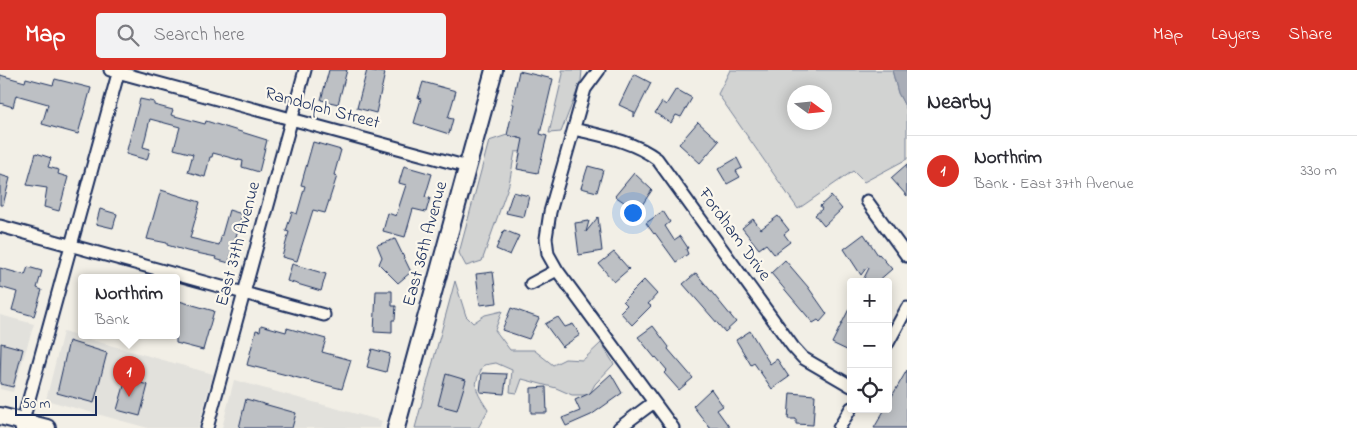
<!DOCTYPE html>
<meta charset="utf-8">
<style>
body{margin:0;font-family:"Indie Flower",sans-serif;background:#f2f2f3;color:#2b2b33}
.controls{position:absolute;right:15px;bottom:15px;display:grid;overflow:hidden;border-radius:5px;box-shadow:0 2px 12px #0003}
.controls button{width:45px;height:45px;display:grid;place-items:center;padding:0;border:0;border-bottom:1px solid #e1e1e2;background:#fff;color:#2b2b33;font:25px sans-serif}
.compass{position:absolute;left:787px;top:15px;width:45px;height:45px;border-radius:50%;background:#fff;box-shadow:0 2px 12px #0003;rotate:105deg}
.scale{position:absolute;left:15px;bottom:12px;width:82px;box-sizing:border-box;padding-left:5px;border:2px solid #1b2f5e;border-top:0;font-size:14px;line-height:18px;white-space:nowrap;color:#1b2f5e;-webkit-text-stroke:4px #fbf7ec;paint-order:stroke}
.you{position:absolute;left:632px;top:142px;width:18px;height:18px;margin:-12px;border:4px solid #fff;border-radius:50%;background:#1a73e8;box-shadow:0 0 0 8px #1a73e833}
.badge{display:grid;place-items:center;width:32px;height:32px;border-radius:50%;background:#d93025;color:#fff;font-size:16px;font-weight:700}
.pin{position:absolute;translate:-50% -41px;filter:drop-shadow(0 1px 2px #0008)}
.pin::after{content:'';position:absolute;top:26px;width:18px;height:15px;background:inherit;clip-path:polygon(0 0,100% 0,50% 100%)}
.popup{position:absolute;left:78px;top:204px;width:102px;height:65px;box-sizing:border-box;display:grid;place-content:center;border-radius:5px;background:#fff;filter:drop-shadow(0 1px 4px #0005);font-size:16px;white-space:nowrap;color:#7c7c81}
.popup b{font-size:19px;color:#2b2b33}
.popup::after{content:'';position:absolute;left:50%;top:100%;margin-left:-10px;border:10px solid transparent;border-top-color:#fff}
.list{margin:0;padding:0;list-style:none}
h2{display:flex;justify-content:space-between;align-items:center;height:65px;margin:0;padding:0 20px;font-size:21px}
h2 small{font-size:16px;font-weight:400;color:#7c7c81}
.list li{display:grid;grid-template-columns:32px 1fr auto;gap:15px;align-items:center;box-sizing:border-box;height:70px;padding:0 20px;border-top:1px solid #e1e1e2}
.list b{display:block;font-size:19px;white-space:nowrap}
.list p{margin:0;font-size:16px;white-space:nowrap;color:#7c7c81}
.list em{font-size:16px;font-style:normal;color:#7c7c81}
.icon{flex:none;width:28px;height:28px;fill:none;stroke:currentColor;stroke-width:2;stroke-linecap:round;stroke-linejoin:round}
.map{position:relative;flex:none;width:907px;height:358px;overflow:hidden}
header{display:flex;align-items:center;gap:30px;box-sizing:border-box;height:70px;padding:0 25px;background:#d93025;color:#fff}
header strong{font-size:24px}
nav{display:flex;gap:28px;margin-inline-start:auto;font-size:18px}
.search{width:350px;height:45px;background:#f2f2f3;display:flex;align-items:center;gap:12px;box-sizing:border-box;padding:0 18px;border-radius:5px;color:#7c7c81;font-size:19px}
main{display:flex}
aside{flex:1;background:#fff}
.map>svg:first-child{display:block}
</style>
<header>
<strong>Map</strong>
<div class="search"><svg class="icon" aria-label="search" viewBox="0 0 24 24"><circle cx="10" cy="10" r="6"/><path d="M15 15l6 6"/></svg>Search here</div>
<nav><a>Map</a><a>Layers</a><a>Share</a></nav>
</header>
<main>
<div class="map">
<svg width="907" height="358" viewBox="0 0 907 358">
<rect width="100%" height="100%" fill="#f2efe6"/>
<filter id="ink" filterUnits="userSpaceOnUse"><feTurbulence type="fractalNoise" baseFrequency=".02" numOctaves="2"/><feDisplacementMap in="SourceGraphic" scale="10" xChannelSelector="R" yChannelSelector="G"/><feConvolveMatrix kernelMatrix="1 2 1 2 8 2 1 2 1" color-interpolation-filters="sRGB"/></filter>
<g filter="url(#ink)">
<path fill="#e2e1dc" d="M0 245 34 254 13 322 0 319Z
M63 262 213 304 198 358H148L46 330Z
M234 310 382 351 380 358H222Z"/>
<path fill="#d2d3d2" stroke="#768198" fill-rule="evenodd" d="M562 0H582L581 11 561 62 549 63 563 4Z
M730 0H892L898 23 907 40V89L864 112 853 101 798 139 718 24ZM794 22H824V52H794Z
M507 65 539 73 529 81 515 82 509 114 482 191 466 196 459 183 489 71Z
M455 211 466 246 473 253 485 245 502 241 495 260 510 280H534L553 295 565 289 583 290 601 273 614 294 595 314 589 325H572L556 318 522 309 517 323 510 322 512 300 496 293 484 295C471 316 476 321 488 340L478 358H415Z"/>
<path fill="#a9adb7" stroke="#707b93" d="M892 0H907V40L898 23Z"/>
<path fill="#bdc0c4" stroke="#1b2f5e" d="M329 0H347L338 34 321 30Z
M367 0 385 3 376 43 357 38Z
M519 1 553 9 540 64 547 66 538 103 517 99 523 69 507 65 514 34H512Z
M634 4 651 13 634 47V42L619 35Z
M0 5 25 12 26 8 53 15 55 9 91 18 78 64 42 54 48 34 16 25 13 37 0 33Z
M423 12 456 21 448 48 453 49 449 64 414 53 421 29 418 28Z
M676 19 692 28 681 47 676 45 671 53 655 43 662 32 666 35Z
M140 29 154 32V35L173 40 171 45 205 54 206 51 267 70 259 102 242 97 243 91 213 83 212 87H210L205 107 188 102 193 84 174 79 180 57 150 49 143 77 150 79 147 90 126 84Z
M698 52 719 71 700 93 679 74Z
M313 72 341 80 334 105 337 106 325 143 313 140 297 191 282 187 289 162 286 161 292 142 297 144 305 116 301 115Z
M36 83 51 88 48 97 59 100 58 104 68 107 59 141 44 137 47 118 27 115Z
M737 88 742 98 736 101 740 107 727 114 718 99Z
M907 94V126L891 108Z
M404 96 432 104 425 127 430 128 426 142 413 139 405 167 383 161 388 143 396 146 406 115 399 113Z
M588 96 603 100 597 122 581 118Z
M634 103 652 120 642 135 636 131 631 137 615 126Z
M0 105 10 108 3 135H0Z
M161 120 200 132 190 168 219 175 229 140 242 144 229 193 215 189 216 187 187 181 167 175V173L147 169Z
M513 122 529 126 524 147 506 143Z
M831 126 842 139 824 156 815 145 822 139 820 136Z
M100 139 117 144 113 158 96 154Z
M663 141 670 152 665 156 674 170 680 166 688 178 686 179 688 184 676 192 655 163 654 164 646 153Z
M778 146 789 160 784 164 790 172 774 184 766 174 759 179 742 158 753 149 761 159Z
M598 147 602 181 579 185 575 153 589 151 586 162Z
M504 160 519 166 510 185 496 179Z
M864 164 878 185 879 184 892 199 877 212H862L869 198 867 197 861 205 844 179Z
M395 169 411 202 398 213 379 194 382 187 377 175Z
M614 182 629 199 614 212 599 194Z
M785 190 808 217 827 244 820 252 818 250 813 253 771 203Z
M292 194 326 204 321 221 287 211Z
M28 197 42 201 37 218 42 220 34 246 12 240 17 222 0 217V198L25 205Z
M493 202 497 233 480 235 476 204Z
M696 203 736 252 725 262 683 214Z
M644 210 657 224 648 234 651 236 632 255 620 242 627 235 623 231Z
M376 221H392V236H396L395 250H392V263L374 262Z
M179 231 214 241 203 280 176 273V239Z
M851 235V282L832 273Z
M511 238 539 248 529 269 502 260Z
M558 247 565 257 573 254 580 265 562 277 545 254Z
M261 255 286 262 287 258 326 269 322 282 351 290 342 319 247 295 256 260 260 261Z
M653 256 669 277 668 279 693 308 679 320 664 303 667 300 656 287 655 288 638 267Z
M750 261 770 294 777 289 789 307 772 319 754 293 751 295 736 270Z
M69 271 107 283 94 333 57 323Z
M1 273 23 279 13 317 0 314Z
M372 279 390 284 386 302 367 297Z
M907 300V358H874L885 339H888V333Z
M482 303 507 304 504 324 480 322Z
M446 304 466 310 457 340 438 335Z
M611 304 622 323 591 345 566 356 562 348 580 341 575 330 590 323Z
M126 309 148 315 140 346 117 340Z
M546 317 547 343H531V318Z
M711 319 723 336 717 340 730 358H710L693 336Z
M790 323 815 325 813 355 796 354V349H788Z
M246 329 296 343 292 358H239Z"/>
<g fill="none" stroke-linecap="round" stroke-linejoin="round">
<defs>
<path id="street" d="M110 0 468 97
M599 0 585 19 550 142 546 168 548 184 557 200 673 358
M574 59C603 66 633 71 657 89L793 277 803 288 851 316
M867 131 907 186
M0 156 324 245
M531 214 557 200
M888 273 907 238
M21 358 119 0
M207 358 305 0
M619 358 654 332
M839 358 851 338"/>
<path id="secondary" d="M0 346 47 358
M396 358 494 0"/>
</defs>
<use href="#street" stroke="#1b2f5e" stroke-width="15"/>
<use href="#secondary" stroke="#1b2f5e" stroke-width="20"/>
<use href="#street" stroke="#fbf7ec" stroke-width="11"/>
<use href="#secondary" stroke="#fbf7ec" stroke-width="16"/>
</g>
</g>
<g text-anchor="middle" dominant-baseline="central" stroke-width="4.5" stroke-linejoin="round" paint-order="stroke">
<g font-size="18" fill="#1b2f5e" stroke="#fbf7ec">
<text transform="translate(322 39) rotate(15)">Randolph Street</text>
<text transform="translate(734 165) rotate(54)">Fordham Drive</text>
<text transform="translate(239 174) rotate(-75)">East 37th Avenue</text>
<text transform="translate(426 174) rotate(-75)">East 36th Avenue</text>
</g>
</g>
</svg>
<div class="controls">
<button>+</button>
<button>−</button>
<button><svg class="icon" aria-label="locate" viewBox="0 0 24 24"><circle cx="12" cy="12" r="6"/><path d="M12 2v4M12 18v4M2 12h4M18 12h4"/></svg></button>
</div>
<svg class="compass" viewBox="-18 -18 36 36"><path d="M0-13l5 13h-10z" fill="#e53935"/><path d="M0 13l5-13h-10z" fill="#7c7c81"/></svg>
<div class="scale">50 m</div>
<div class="you"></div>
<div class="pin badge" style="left:129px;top:327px">1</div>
<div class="popup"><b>Northrim</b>Bank</div>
</div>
<aside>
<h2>Nearby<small></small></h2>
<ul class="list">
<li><span class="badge">1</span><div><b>Northrim</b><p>Bank · East 37th Avenue</p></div><em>330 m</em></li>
</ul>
</aside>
</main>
